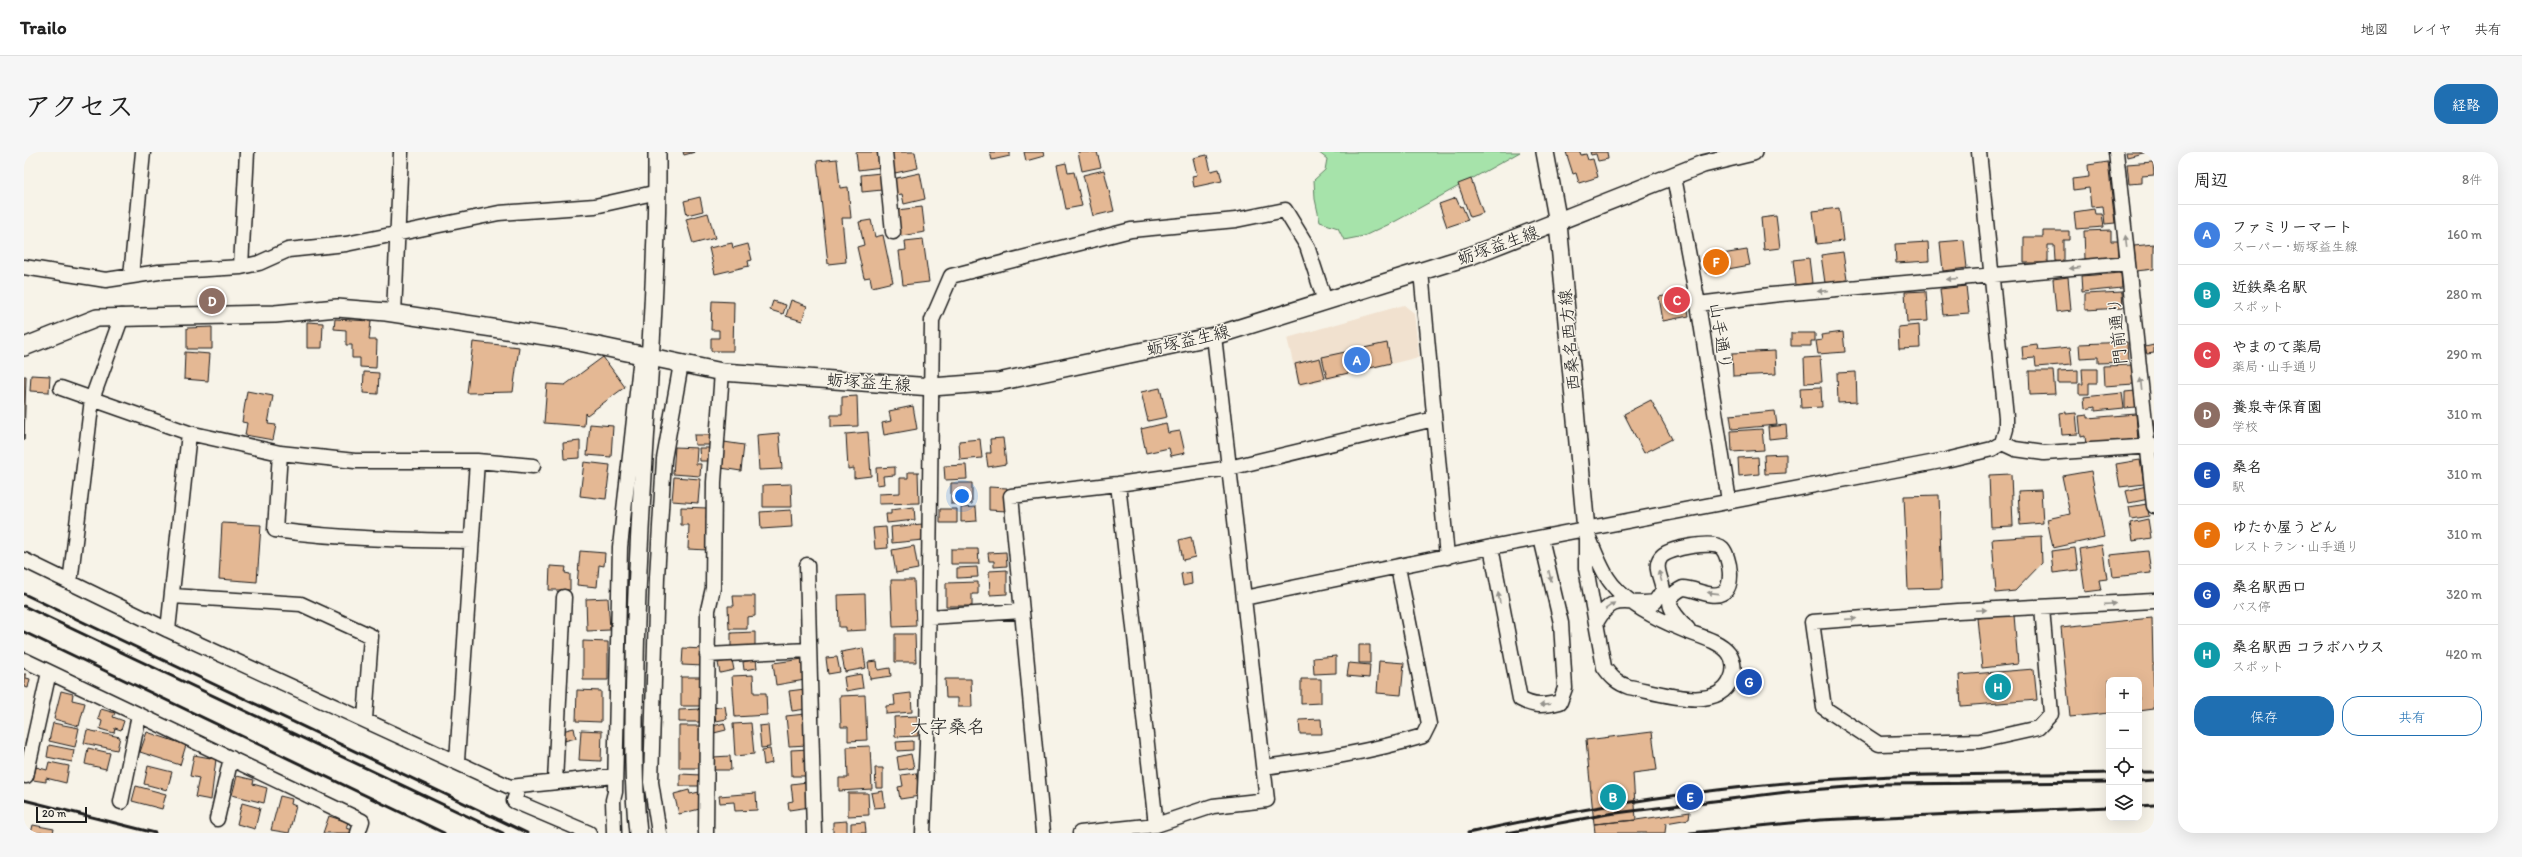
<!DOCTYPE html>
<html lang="ja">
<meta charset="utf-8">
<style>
body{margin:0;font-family:Itim,"Klee One",sans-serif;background:#f6f6f6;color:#222}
.controls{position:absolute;right:12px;bottom:12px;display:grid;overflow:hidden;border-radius:8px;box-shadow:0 4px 16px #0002}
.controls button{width:36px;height:36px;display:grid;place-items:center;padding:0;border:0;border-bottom:1px solid #e0e0e0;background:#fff;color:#222;font:20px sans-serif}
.scale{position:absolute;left:12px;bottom:10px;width:51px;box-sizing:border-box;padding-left:4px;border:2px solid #1c1c1c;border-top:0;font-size:11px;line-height:14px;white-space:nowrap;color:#1c1c1c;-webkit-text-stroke:3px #f7f3e8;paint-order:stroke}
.you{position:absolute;left:938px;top:344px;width:14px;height:14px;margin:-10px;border:3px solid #fff;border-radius:50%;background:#1a73e8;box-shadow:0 0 0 6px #1a73e833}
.badge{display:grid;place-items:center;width:26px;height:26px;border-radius:50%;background:#1f6fb2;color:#fff;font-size:13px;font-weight:700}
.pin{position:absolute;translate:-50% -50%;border:2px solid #fff;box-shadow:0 1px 4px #0006}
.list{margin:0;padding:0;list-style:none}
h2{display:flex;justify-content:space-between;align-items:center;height:52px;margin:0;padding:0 16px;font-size:17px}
h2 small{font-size:13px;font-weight:400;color:#767676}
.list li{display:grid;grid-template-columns:26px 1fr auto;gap:12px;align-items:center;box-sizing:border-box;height:60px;padding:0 16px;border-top:1px solid #e0e0e0}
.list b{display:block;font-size:15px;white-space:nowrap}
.list p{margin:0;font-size:13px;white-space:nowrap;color:#767676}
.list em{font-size:13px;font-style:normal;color:#767676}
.actions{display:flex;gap:8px;padding:12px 16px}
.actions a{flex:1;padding:9px 0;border:1px solid #1f6fb2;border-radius:16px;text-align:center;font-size:14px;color:#1f6fb2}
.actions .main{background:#1f6fb2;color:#fff}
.icon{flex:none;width:22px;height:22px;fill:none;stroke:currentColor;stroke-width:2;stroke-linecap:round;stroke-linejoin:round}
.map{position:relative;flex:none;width:2130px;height:681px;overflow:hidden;border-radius:16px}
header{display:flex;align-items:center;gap:24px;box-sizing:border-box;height:56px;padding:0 20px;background:#fff;border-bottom:1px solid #e0e0e0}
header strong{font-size:19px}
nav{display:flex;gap:22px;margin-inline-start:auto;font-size:14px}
.intro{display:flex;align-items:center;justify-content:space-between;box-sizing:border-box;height:96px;padding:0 24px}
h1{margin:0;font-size:28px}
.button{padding:10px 18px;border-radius:16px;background:#1f6fb2;color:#fff;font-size:14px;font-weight:700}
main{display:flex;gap:24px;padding:0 24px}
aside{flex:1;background:#fff;border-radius:16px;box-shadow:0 4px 16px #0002}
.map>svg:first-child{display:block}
</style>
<header>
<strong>Trailo</strong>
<nav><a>地図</a><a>レイヤ</a><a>共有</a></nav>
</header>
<div class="intro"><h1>アクセス</h1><a class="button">経路</a></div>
<main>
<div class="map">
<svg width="2130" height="681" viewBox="0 0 2130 681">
<rect width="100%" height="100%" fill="#f7f3e8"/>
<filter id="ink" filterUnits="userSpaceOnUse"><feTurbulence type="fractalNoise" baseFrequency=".025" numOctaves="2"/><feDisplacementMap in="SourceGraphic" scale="8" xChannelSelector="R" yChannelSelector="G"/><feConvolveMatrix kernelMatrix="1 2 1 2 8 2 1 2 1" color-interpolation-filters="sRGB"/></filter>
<g filter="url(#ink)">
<path fill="#f1e1cf" d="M1380 153 1390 161 1395 205 1275 235 1263 186Z"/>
<path fill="#a6e3aa" stroke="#618063" d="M1294 0H1496L1372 69 1340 84 1320 88 1314 76 1296 70 1291 47 1290 28 1301 18 1303 7Z"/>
<path fill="#e4b894" stroke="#1c1c1c" d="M659 0H671L660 3Z
M832 0H856L858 15 834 18Z
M866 0H891L894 16 871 21Z
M966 0H986V4L968 8Z
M1000 0H1019L1020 4 1002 9Z
M1054 0H1073L1077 15 1058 19Z
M1542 0H1556L1557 3 1562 2 1564 8 1569 7 1574 25 1555 31 1552 21 1549 22Z
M1566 0H1583L1584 7 1574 9 1572 2 1567 3Z
M2102 0H2123L2103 5Z
M1183 3 1187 19 1195 17 1198 29 1170 35 1168 24 1173 23 1169 6Z
M813 7 816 36 824 35 827 66H818L822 110 804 112 793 9Z
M2084 10 2091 71 2081 72 2079 54 2067 55 2065 36 2049 38 2048 27 2065 25 2064 13Z
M2129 10 2130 23 2118 24V31L2105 32 2103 12Z
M1042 11 1044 21 1050 20 1058 54 1042 57 1033 13Z
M1080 18 1090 59 1069 64 1059 23Z
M857 21 858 38 838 40 837 23Z
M896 21 901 47 880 52 878 42 872 43 868 27Z
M1447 27 1459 61 1446 65 1434 32Z
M676 45 679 59 663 63 660 49Z
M1432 46 1436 55 1438 54 1444 68 1423 75 1415 52Z
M898 55 901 80 877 84 873 58Z
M1815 56 1819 89 1793 92 1789 59Z
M2070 57 2071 62H2078L2080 75 2052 77 2050 60Z
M684 61 691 86 669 92 662 67Z
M1752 64 1756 96 1740 98 1737 66Z
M847 68 851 85 859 83 869 130 848 135 846 125 840 126 833 95 840 93 835 70Z
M2087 78V89H2095V106L2061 107 2060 79Z
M2019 79H2045V88H2039V110L2031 109 2030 93H2024V111H2000V85H2019Z
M899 87 905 130 879 133 875 99 882 98 881 89Z
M1940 88 1943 116 1919 119 1916 90Z
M1904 90 1905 109 1872 111 1871 92Z
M708 91 709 96 724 92 728 108 724 109 725 114 691 122 685 96Z
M2130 92V117L2112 119 2110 94Z
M1723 98 1726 113 1682 121 1679 105Z
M1819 100 1823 128 1801 131 1797 103Z
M1785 106 1788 131 1772 133 1769 108Z
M2097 121 2098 136 2058 140 2057 124Z
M2044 125 2047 158 2032 160 2029 127Z
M1942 134 1945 161 1919 163 1916 137Z
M1902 139 1904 169 1883 170 1881 140Z
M1661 140 1665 164 1639 169 1635 145Z
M2098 140 2099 156 2061 158V142Z
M767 148 783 154 778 169 762 164Z
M688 149 710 150 709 199H687V186H695V178H687Z
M749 149 762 153 759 162 746 158Z
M311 167 347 169 345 188H353L352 216 336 215V206H328V193H322V178L310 177Z
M283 170 299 171 298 196H283Z
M1895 173 1896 196 1875 197 1874 175Z
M188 175V197H163V176Z
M1819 180 1821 200 1794 202 1792 189 1798 188 1797 183Z
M1767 181H1791V189H1787V194H1767Z
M449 190 495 195 489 240 443 241Z
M2103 190 2104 210 2074 211V205L2056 206 2055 192Z
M1363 191 1367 211 1303 226 1298 205Z
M2013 193 2014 198 2046 195 2048 212 2012 215 2011 206 1999 207 1998 195Z
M2130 193V201L2123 202 2121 195Z
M1751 199 1752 222 1709 224 1708 201Z
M161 200 186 202 184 229 160 227Z
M579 205 601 235 563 263 561 261 560 274 520 271 523 232 541 233Z
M1796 205 1798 230 1781 231 1780 206Z
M1296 206 1301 226 1275 232 1271 212Z
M2109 213 2110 232 2080 234 2079 214Z
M2058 217H2073V231H2065V242H2055V232H2059Z
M2054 218V231H2034V219Z
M2005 219H2029L2031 242 2006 243Z
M340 220 355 221 354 242 339 241Z
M1832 220 1833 250 1814 251 1813 221Z
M7 223 26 224 25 240 6 239Z
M0 224H2L0 288Z
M1797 235 1798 255 1777 256 1776 236Z
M1136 236 1143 265 1124 269 1117 240Z
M223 239 249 244 244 272 252 273 249 288 221 283 223 271 218 270Z
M2111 239 2112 255 2101 256V240Z
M2098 241 2100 256 2071 259V255L2061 257 2060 245Z
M833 244 834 274 807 275V263H818V245Z
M1627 248 1648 287 1620 301 1600 262Z
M889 254 893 277 860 283 858 271 867 269 865 259Z
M1751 259 1753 273 1708 277 1706 263Z
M2042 260V262L2052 261 2054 282 2038 283 2036 261Z
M2112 262 2114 289 2062 293 2061 284 2057 285 2055 264 2064 263V266Z
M2128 266H2130V279Z
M1142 271 1144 281 1156 279 1161 301 1147 304 1145 296 1122 301 1117 277Z
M566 272 589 274 587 305 563 303Z
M1762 273 1763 285 1745 287 1744 275Z
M1738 277 1740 298 1708 300 1707 279Z
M844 280 847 324 830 326V316L824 317 822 282Z
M755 281 758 317 735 318 733 283Z
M670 283H689V293H671Z
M979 286 982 312 964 315 962 301H967L966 287Z
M956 287 958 306 936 308 935 289Z
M556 289V306L540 307 539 291Z
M700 290 720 293 717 319 697 316Z
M651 295 673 296 672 312H677L676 324 649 322Z
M675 296H688L689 309H676Z
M1762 302V321L1741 322 1740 303Z
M1734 305 1735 322 1715 324 1714 306Z
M2116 308 2120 332 2096 335 2092 312Z
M560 310 586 313 582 347 556 344Z
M942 313 943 327 921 328 920 314Z
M871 315V323L859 324 860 332 853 333 852 316Z
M2067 319 2080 385 2029 396 2023 367 2046 362 2038 324Z
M884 320H894L895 351 855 352V342L876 341V326H884Z
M1987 322 1989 374 1967 375 1965 323Z
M650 325 676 327 674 351 648 349Z
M927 331H948V352H927Z
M767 332 768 355H739V333Z
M2122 334 2125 347 2105 351 2102 339Z
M965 335 983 336V359L965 358Z
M2017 338 2019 371 1996 373 1994 339Z
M1915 343 1918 436 1884 437 1880 344Z
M2123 352 2125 364 2107 367 2105 355Z
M657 355 683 356 682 366H685L684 398 664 397 665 373H657Z
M890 355 891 368 863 371 862 362H867V358Z
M952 355 953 369 937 370V356Z
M916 357H933V371H916Z
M767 358 768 375 737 377 736 360Z
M2124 367 2127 386 2109 389 2106 371Z
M198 371 237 373 233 430 195 427Z
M898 372 899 388 868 391 867 375Z
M862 375 864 396 851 397 849 376Z
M2017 384 2018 411 1991 439 1972 441 1968 387Z
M1167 385 1171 405 1159 408 1155 388Z
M2078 393 2083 427 2075 428 2077 438 2061 440 2055 397Z
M890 394 894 417 872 421 868 398Z
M2051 396 2054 418 2029 421 2027 399Z
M927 397H954L955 412H927Z
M556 399 581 401 580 414 575 413 573 435 553 433Z
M2124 399 2127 421 2089 425 2086 403Z
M982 400 983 414 970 415V409H965L964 401Z
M526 414 542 415 541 421 546 422V438H525Z
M953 415 954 425 933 426V416Z
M983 418V442L966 443 965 419Z
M1167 420 1168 432 1159 434 1157 422Z
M867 428H890L892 474 869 475Z
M954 430V442H948V454H922V431Z
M841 442 842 478 822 479V475H815L814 443Z
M709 444H731V464L723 465V477H705L704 454H710Z
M584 446 586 478 563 479 562 447Z
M1990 463 1994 512 1958 516 1953 466Z
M2128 466 2130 557 2115 559V528H2085V561L2046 565 2037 475Z
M731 480V500H707V481Z
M871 482H891L892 510H871Z
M559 489 584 490V528H559Z
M1335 493H1346V511H1335Z
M659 496 680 497 679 514 658 513Z
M839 496 842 516 821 520 817 500Z
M1312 504V521L1290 522 1289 506Z
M813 505 816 520 804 522 802 506Z
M732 507 733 516 720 518 719 510Z
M779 507 781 528 752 533 749 511Z
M708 508 710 518 696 521 694 511Z
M853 509 854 518 866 516 867 524 846 527 844 510Z
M1355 509 1380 511 1377 543 1353 541Z
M1325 511 1346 513 1345 526 1323 524Z
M2010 517 2013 548 1937 554 1935 523Z
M0 522H2V526L6 527 4 536 0 535Z
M837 522 839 536 822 539 820 525Z
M729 523 730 541H742L743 563 711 565 708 524Z
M657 525H678V554H657Z
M921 527H947L948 555H934V546H922Z
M1277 527H1297V551L1277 552Z
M781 537 783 557 768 559 765 539Z
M553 538 577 539V570L552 569Z
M37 539 49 542 48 548 61 551 55 574 30 567Z
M887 541 888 560 862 562V554L871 553 870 543Z
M841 543 843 588 824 589V575H817L816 544Z
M701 554 703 567 692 569 689 556Z
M77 557 91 561 89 565 100 569 97 578 91 576 90 581 76 577 78 569 74 567Z
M677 557 678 570H655V558Z
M781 562 784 593 765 594 762 564Z
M893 564 894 584 871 585 870 565Z
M1297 567 1298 582H1276L1275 568Z
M29 571 55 576 51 595 25 589Z
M700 571 702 578 690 581 689 574Z
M727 571 730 602 711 604 709 572Z
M744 573 746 595 737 596 735 574Z
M655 574H676V616H655Z
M550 576 552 586 536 590 534 580Z
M63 578 96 585 93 598 60 591Z
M557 578 578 579 577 609 555 608Z
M123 580 162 593 156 613 116 600Z
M1628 580 1633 618 1609 621 1612 668 1570 672 1562 588Z
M889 589V598L873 599 872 590Z
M25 593 50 598 48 610 23 605Z
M846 594 848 637 815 639V626H824L823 595Z
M64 596 86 601 82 617 61 612Z
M746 597 748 611 740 613 738 598Z
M785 597V624H768L767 598Z
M887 602 890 616 875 618 873 605Z
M170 603 192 607 187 648 171 645 175 626 166 624Z
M706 604 707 618H690L689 605Z
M25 610 45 614 42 631 22 626V630L9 628 12 615 23 618Z
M124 614 148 620 143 638 120 632Z
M851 616H859V636H852Z
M892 621 896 644 876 647 874 635 879 634 877 623Z
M656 622 678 623V634H656Z
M213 624 230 628 229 632 243 636 240 651 208 643Z
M783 630 786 655 765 658 764 650 769 649 767 632Z
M112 634 142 642 138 657 108 649Z
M665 638 666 642 675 640 680 656 655 662 650 642Z
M859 639 861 655 850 656 847 641Z
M732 641 733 658 711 659 710 650 696 651 695 644Z
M824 641H844L845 663 824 664Z
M256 644 268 647 267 652 272 654 265 681 247 678Z
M218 651 236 656 231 677 213 672Z
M1666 660 1665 667 1642 671 1641 681H1571L1570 672 1612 668Z
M305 664 324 670 322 676 329 678 328 681H299Z
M823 669V681H809V670Z
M841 670 842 681H827V671Z
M9 673 30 677 29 681H7Z"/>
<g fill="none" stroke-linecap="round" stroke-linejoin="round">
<defs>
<path id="minor" d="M861 0 869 80
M2092 0 2130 354
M1650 25 1674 152 1705 349
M0 115 82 128 135 120 217 115 235 111 264 98 322 92 475 61 571 54 634 40
M217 115 223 0
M1397 119 1423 405
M107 124 119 0
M1674 152 1747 143 2104 111
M370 162 377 0
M37 236 165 281 256 301 331 309H453L509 314
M1978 291 1991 297 2020 301 2130 294
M256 301 251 378C316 387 382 388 448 389
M1094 332 1132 673
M1562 378C1568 394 1574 410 1583 425 1599 451 1635 468 1662 479 1675 484 1696 489 1705 501 1710 508 1711 519 1707 527 1694 562 1633 540 1605 535 1593 531 1587 525 1580 515L1562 416Z
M1467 395 1496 547C1510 555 1520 554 1536 550L1541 536 1537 471 1517 386
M0 408 144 478 486 635 590 624
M783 413 790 681
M46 431 68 247 98 164
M148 444 277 452 347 484 341 567
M1220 446 1467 395 1922 308 1968 297 1978 291 1982 277V265L1955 0
M2018 456 2027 562 2014 576 1956 589 1855 592 1800 556 1788 470 1934 459 2130 449
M905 465 998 459
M1572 471C1590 438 1603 455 1631 450L1639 438C1638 427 1629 415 1637 405 1644 396 1690 388 1698 396 1706 405 1711 436 1698 441 1687 447 1671 436 1659 436 1634 448 1651 463 1664 477
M144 478 165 281
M683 503 785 498
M0 508 338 669 334 681
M433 609 453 309
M1240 615C1294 608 1346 600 1399 584L1405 572 1374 415
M2 624 25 520
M531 630 540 445
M495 634 490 649 565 681
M97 650 115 563
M193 667 207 606
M590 681 589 648 591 640 596 395 617 204
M635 681 627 630 633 425 640 307 657 212
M682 681 684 458 689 436 690 330 698 220
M899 681 903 592 908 168 927 124 1107 78 1212 68 1261 58 1283 94 1301 149
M1019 681 987 344 1094 332 1205 316 1410 267
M1056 681 1132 673 1189 654 1243 648 1190 184"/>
<path id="tertiary" d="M1521 0 1534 71 1562 378
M0 195 73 166 251 162 313 156 362 160 541 187 698 220 908 235 974 230 1190 184 1446 104 1679 12 1729 0
M614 681C608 625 610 569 611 513 613 342 634 171 633 0"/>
</defs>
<use href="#minor" stroke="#1c1c1c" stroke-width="17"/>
<use href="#tertiary" stroke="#1c1c1c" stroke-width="20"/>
<use href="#minor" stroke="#f7f3e8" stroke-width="14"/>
<use href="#tertiary" stroke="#f7f3e8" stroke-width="17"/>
<path stroke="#1c1c1c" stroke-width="3" d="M0 442 503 681
M0 454 479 681
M0 480 420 681
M2115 620H2130
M2115 629 2130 628
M0 648 131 681
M2115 654 2130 653
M1444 681C1578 651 1714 631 1851 625 1929 621 2007 623 2085 621
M1483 681 1584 662 1763 640 1861 632 2085 630
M1666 681 1796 668 2085 655"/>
</g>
<defs><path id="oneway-solid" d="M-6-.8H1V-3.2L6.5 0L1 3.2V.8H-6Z"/></defs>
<g fill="#94928c">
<use href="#oneway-solid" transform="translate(2102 89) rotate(-97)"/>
<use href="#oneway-solid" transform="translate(2051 116) rotate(174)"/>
<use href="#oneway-solid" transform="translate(1928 127) rotate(176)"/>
<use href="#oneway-solid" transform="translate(1799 139) rotate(175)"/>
<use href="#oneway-solid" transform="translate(2117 232) rotate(-96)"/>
<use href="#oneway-solid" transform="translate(1526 424) rotate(77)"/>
<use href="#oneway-solid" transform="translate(1636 424) rotate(-107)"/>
<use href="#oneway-solid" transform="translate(1689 441) rotate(-174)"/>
<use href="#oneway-solid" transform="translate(1475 446) rotate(-100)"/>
<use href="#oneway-solid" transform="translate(2086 452) rotate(-4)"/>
<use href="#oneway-solid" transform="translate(1586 454) rotate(-34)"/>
<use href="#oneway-solid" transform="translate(1957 458) rotate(-2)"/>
<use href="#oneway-solid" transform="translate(1827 467) rotate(-4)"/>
<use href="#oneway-solid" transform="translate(1521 553) rotate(173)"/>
</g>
</g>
<g text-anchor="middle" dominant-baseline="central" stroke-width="3" stroke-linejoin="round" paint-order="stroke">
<g font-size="17" fill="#1c1c1c" stroke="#f7f3e8">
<text transform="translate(1474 93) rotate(-20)">蛎塚益生線</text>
<text transform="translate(2093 179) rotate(-96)">門前通り</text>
<text transform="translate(1697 184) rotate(81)">山手通り</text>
<text transform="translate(1164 188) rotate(-13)">蛎塚益生線</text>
<text transform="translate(1545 188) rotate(-95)">西桑名西方線</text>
<text transform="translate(845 230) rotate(4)">蛎塚益生線</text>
</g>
<g font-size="19" fill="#1c1c1c" stroke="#f7f3e8">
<text x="924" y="574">大字桑名</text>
</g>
</g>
</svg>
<div class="controls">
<button>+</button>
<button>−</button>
<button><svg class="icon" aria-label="locate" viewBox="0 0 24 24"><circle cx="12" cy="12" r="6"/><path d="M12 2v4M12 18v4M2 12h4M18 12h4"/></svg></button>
<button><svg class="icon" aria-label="layers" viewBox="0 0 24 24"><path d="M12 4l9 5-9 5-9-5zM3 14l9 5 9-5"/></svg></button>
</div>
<div class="scale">20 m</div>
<div class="you"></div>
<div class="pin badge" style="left:1333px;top:208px;background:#3f7fe0">A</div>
<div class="pin badge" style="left:1589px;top:645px;background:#0f9aa8">B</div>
<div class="pin badge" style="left:1653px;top:148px;background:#e0444e">C</div>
<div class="pin badge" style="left:188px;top:149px;background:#8d6e63">D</div>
<div class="pin badge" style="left:1666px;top:645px;background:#1a4fb4">E</div>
<div class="pin badge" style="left:1692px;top:110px;background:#e8710a">F</div>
<div class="pin badge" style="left:1725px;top:530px;background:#1a4fb4">G</div>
<div class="pin badge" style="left:1974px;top:535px;background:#0f9aa8">H</div>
</div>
<aside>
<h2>周辺<small>8件</small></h2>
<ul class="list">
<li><span class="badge" style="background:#3f7fe0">A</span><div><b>ファミリーマート</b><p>スーパー · 蛎塚益生線</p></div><em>160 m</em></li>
<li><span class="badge" style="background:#0f9aa8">B</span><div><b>近鉄桑名駅</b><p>スポット</p></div><em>280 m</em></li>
<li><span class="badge" style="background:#e0444e">C</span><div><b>やまのて薬局</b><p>薬局 · 山手通り</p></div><em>290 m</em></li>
<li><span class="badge" style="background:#8d6e63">D</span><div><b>養泉寺保育園</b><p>学校</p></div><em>310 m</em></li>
<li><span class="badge" style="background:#1a4fb4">E</span><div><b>桑名</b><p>駅</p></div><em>310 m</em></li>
<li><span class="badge" style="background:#e8710a">F</span><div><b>ゆたか屋うどん</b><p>レストラン · 山手通り</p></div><em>310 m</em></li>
<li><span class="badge" style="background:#1a4fb4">G</span><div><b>桑名駅西口</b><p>バス停</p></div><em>320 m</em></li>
<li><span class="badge" style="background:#0f9aa8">H</span><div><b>桑名駅西 コラボハウス</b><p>スポット</p></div><em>420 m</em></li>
</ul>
<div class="actions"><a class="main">保存</a><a>共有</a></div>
</aside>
</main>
